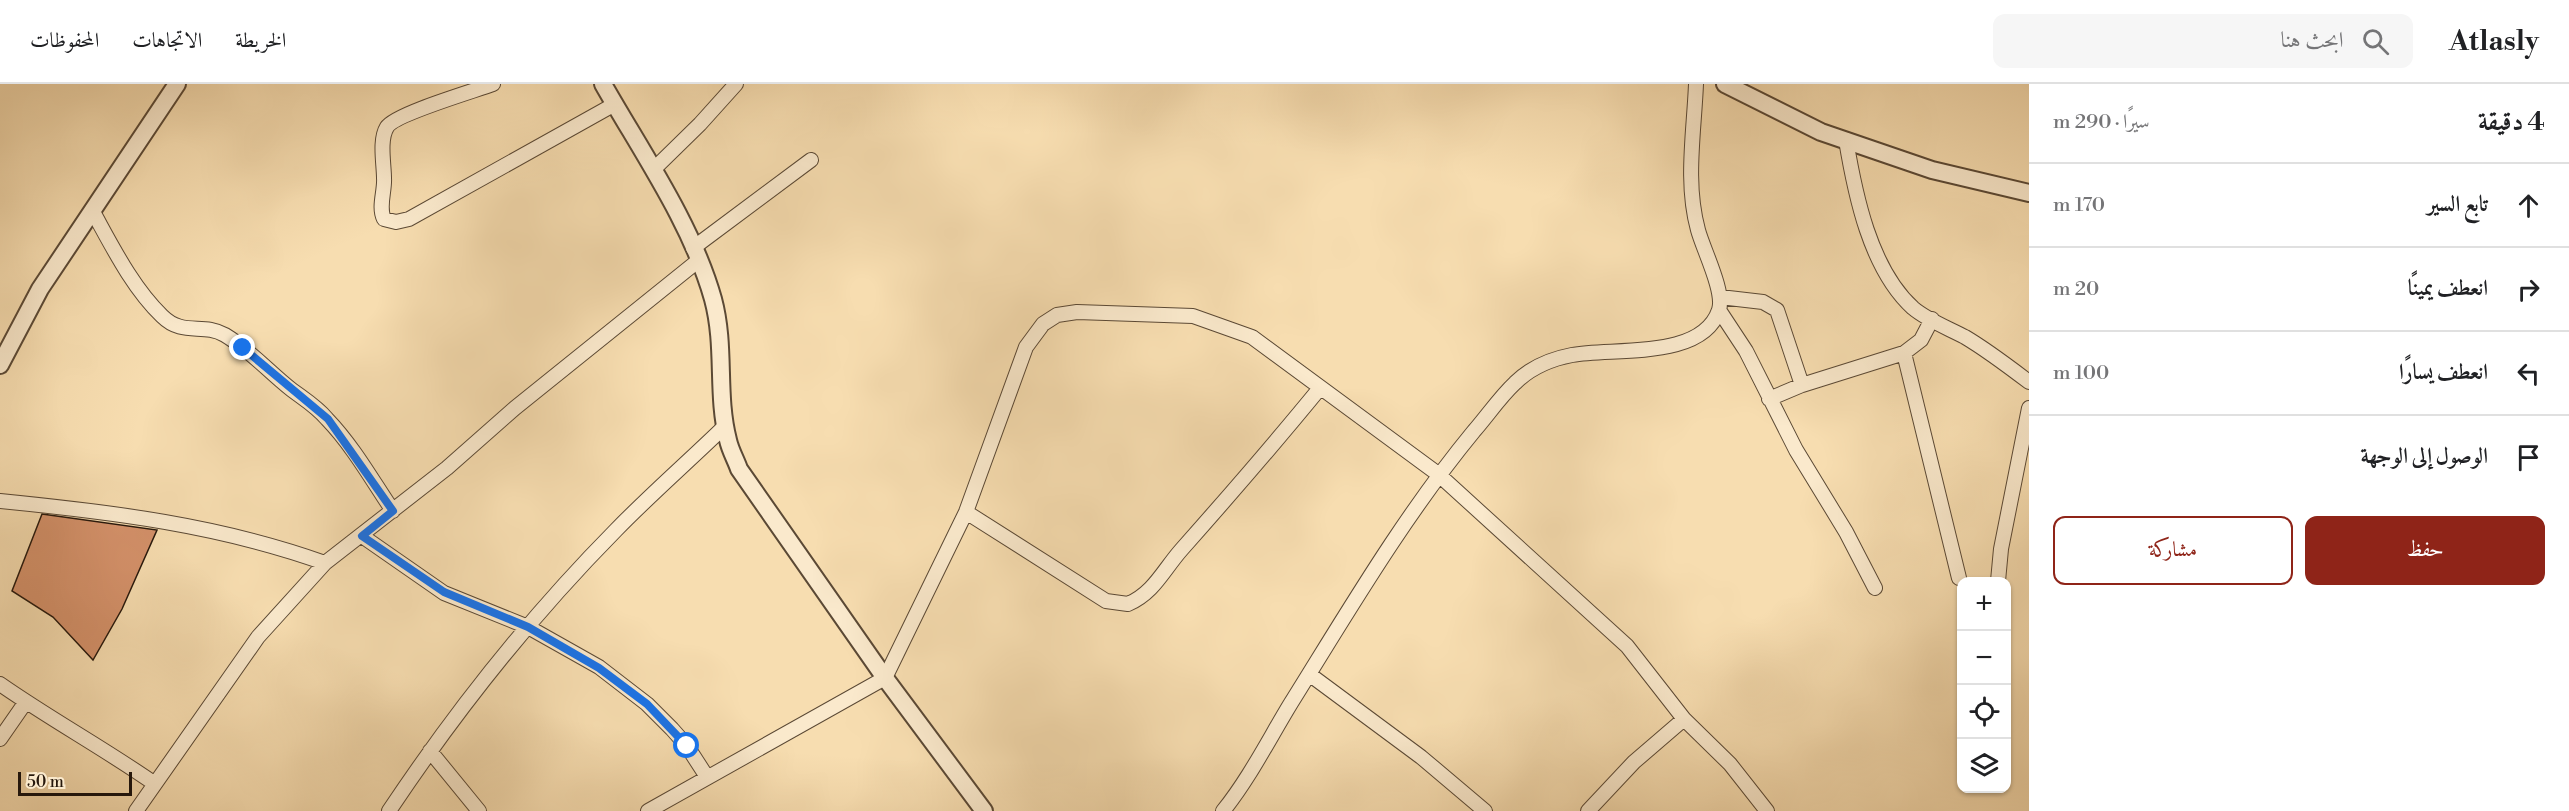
<!DOCTYPE html>
<html lang="ar">
<meta charset="utf-8">
<style>
body{margin:0;font-family:"Libre Bodoni",Amiri,serif;background:#f6f6f6;color:#202124;direction:rtl}
.controls{position:absolute;right:18px;bottom:18px;display:grid;overflow:hidden;border-radius:12px;box-shadow:0 2px 4px #0004}
.controls button{width:54px;height:54px;display:grid;place-items:center;padding:0;border:0;border-bottom:2px solid #e0e0e0;background:#fff;color:#202124;font:30px sans-serif}
.scale{position:absolute;left:18px;bottom:15px;width:114px;box-sizing:border-box;padding-left:6px;border:3px solid #27180c;border-top:0;font-size:16px;line-height:21px;white-space:nowrap;color:#27180c;-webkit-text-stroke:4px #fae9cc;paint-order:stroke}
.stop{position:absolute;width:18px;height:18px;margin:-14px;border:4px solid #1a73e8;border-radius:50%;background:#fff}
.stop.end{background:#1a73e8;border-color:#fff;box-shadow:0 2px 6px #0008}
.list{margin:0;padding:0;list-style:none}
h2{display:flex;justify-content:space-between;align-items:center;height:78px;margin:0;padding:0 24px;font-size:26px}
h2 small{font-size:20px;font-weight:400;color:#757577}
.list li{display:grid;grid-template-columns:39px 1fr auto;gap:18px;align-items:center;box-sizing:border-box;height:84px;padding:0 24px;border-top:2px solid #e0e0e0}
.list b{display:block;font-size:22px;white-space:nowrap}
.list em{font-size:20px;font-style:normal;color:#757577}
.actions{display:flex;gap:12px;padding:18px 24px}
.actions a{flex:1;padding:14px 0;border:2px solid #8f2418;border-radius:12px;text-align:center;font-size:21px;color:#8f2418}
.actions .main{background:#8f2418;color:#fff}
.icon{flex:none;width:33px;height:33px;fill:none;stroke:currentColor;stroke-width:2;stroke-linecap:round;stroke-linejoin:round}
.map{position:relative;flex:none;width:2029px;height:727px;overflow:hidden;direction:ltr}
header{display:flex;align-items:center;gap:36px;box-sizing:border-box;height:84px;padding:0 30px;background:#fff;border-bottom:2px solid #e0e0e0}
header strong{font-size:28px}
nav{display:flex;gap:33px;margin-inline-start:auto;font-size:21px}
.search{width:420px;height:54px;background:#f6f6f6;display:flex;align-items:center;gap:15px;box-sizing:border-box;padding:0 21px;border-radius:12px;color:#757577;font-size:22px}
main{display:flex}
aside{flex:1;background:#fff}
.map>svg:first-child{display:block}
</style>
<header>
<strong>Atlasly</strong>
<div class="search"><svg class="icon" aria-label="search" viewBox="0 0 24 24"><circle cx="10" cy="10" r="6"/><path d="M15 15l6 6"/></svg>ابحث هنا</div>
<nav><a>الخريطة</a><a>الاتجاهات</a><a>المحفوظات</a></nav>
</header>
<main>
<aside>
<h2>4 دقيقة<small>سيرًا · 290 m</small></h2>
<ul class="list">
<li><svg class="icon" aria-label="ahead" viewBox="0 0 24 24"><path d="M12 20V5M6 11l6-6 6 6"/></svg><div><b>تابع السير</b></div><em>170 m</em></li>
<li><svg class="icon" aria-label="right" viewBox="0 0 24 24"><path d="M7 20v-9h11M14 6l5 5-5 5"/></svg><div><b>انعطف يمينًا</b></div><em>20 m</em></li>
<li><svg class="icon" aria-label="left" viewBox="0 0 24 24"><path d="M17 20v-9H6M10 6l-5 5 5 5"/></svg><div><b>انعطف يسارًا</b></div><em>100 m</em></li>
<li><svg class="icon" aria-label="arrive" viewBox="0 0 24 24"><path d="M6 21V4h12l-3 4 3 4H6"/></svg><div><b>الوصول إلى الوجهة</b></div></li>
</ul>
<div class="actions"><a class="main">حفظ</a><a>مشاركة</a></div>
</aside>
<div class="map">
<svg width="2029" height="727" viewBox="0 0 2029 727">
<rect width="100%" height="100%" fill="#f7ddb0"/>
<filter id="stains"><feTurbulence type="fractalNoise" baseFrequency=".00333" numOctaves="4"/><feColorMatrix values="0 0 0 0 .2 0 0 0 0 .09 0 0 0 0 .02 0 0 0 .5 -.17"/></filter>
<radialGradient id="worn" r=".72"><stop offset=".6" stop-color="#630" stop-opacity="0"/><stop offset="1" stop-color="#630" stop-opacity=".3"/></radialGradient>
<path fill="#d4916a" stroke="#27180c" stroke-width="1.5" d="M42 430 157 446 122 525 93 576 53 533 12 507Z"/>
<g fill="none" stroke-linecap="round" stroke-linejoin="round">
<defs>
<path id="minor" d="M493 0C474 7 395 30 387 43 379 56 384 80 384 94 385 107 378 123 384 135L396 138 409 135 615 20
M1846 56C1855 110 1870 185 1913 224 1927 236 1948 244 1965 253 1987 266 2008 282 2029 298
M654 85 700 40 736 0
M92 126C112 162 132 203 162 232 183 253 203 238 225 251 250 266 269 288 292 306 304 315 317 323 327 335 353 362 372 396 393 427
M693 164 811 76
M1720 213 1763 218 1777 226 1802 301
M1719 226 1746 267 1796 366 1846 448 1875 504
M1904 269 1959 494
M1769 315 1802 301 1904 269 1921 256 1932 235
M0 417C111 428 219 441 325 479
M966 428 1106 517 1128 520C1154 509 1164 485 1182 465 1229 412 1275 359 1320 304
M362 452 444 509 528 543 599 583 647 620 672 645 687 662 707 693
M1998 497 2001 465 2029 324
M1309 590 1421 673 1485 727
M0 600C50 635 105 665 155 700
M0 655 25 619
M430 667 479 727
M136 727 258 553 325 479 447 384 515 324 699 176
M389 727C455 628 532 531 616 446 651 410 689 377 725 342
M648 727 885 594 966 428 1026 263 1043 240 1057 231 1077 228 1193 232 1252 253 1438 390 1627 562 1684 635
M1223 727C1249 695 1269 655 1291 619 1349 526 1404 432 1474 347 1488 331 1500 313 1515 299 1530 284 1551 275 1572 271 1611 263 1702 277 1719 226 1725 208 1703 165 1698 146 1685 99 1694 49 1696 0
M1588 727 1634 678 1684 635 1730 680 1767 727"/>
<path id="tertiary" d="M603 0C641 67 692 140 713 215 726 263 716 310 728 356 730 366 736 376 739 385L885 594 984 727
M1725 0 1821 48 1932 86 2029 109
M0 281 40 205 177 0"/>
</defs>
<use href="#minor" stroke="#5b4935" stroke-width="16"/>
<use href="#tertiary" stroke="#5b4935" stroke-width="20"/>
<use href="#minor" stroke="#fae9cc" stroke-width="14"/>
<use href="#tertiary" stroke="#fae9cc" stroke-width="16"/>
</g>
<g fill="none" stroke-linecap="round" stroke-linejoin="round">
<path stroke="#1a73e8" stroke-width="8" d="M243 264 328 335 393 427 362 452 444 508 528 543 599 584 647 620 687 662"/>
</g>
<rect width="100%" height="100%" filter="url(#stains)"/>
<rect width="100%" height="100%" fill="url(#worn)"/>
</svg>
<div class="controls">
<button>+</button>
<button>−</button>
<button><svg class="icon" aria-label="locate" viewBox="0 0 24 24"><circle cx="12" cy="12" r="6"/><path d="M12 2v4M12 18v4M2 12h4M18 12h4"/></svg></button>
<button><svg class="icon" aria-label="layers" viewBox="0 0 24 24"><path d="M12 4l9 5-9 5-9-5zM3 14l9 5 9-5"/></svg></button>
</div>
<div class="scale">50 m</div>
<div class="stop" style="left:687px;top:662px"></div>
<div class="stop end" style="left:243px;top:264px"></div>
</div>
</main>
